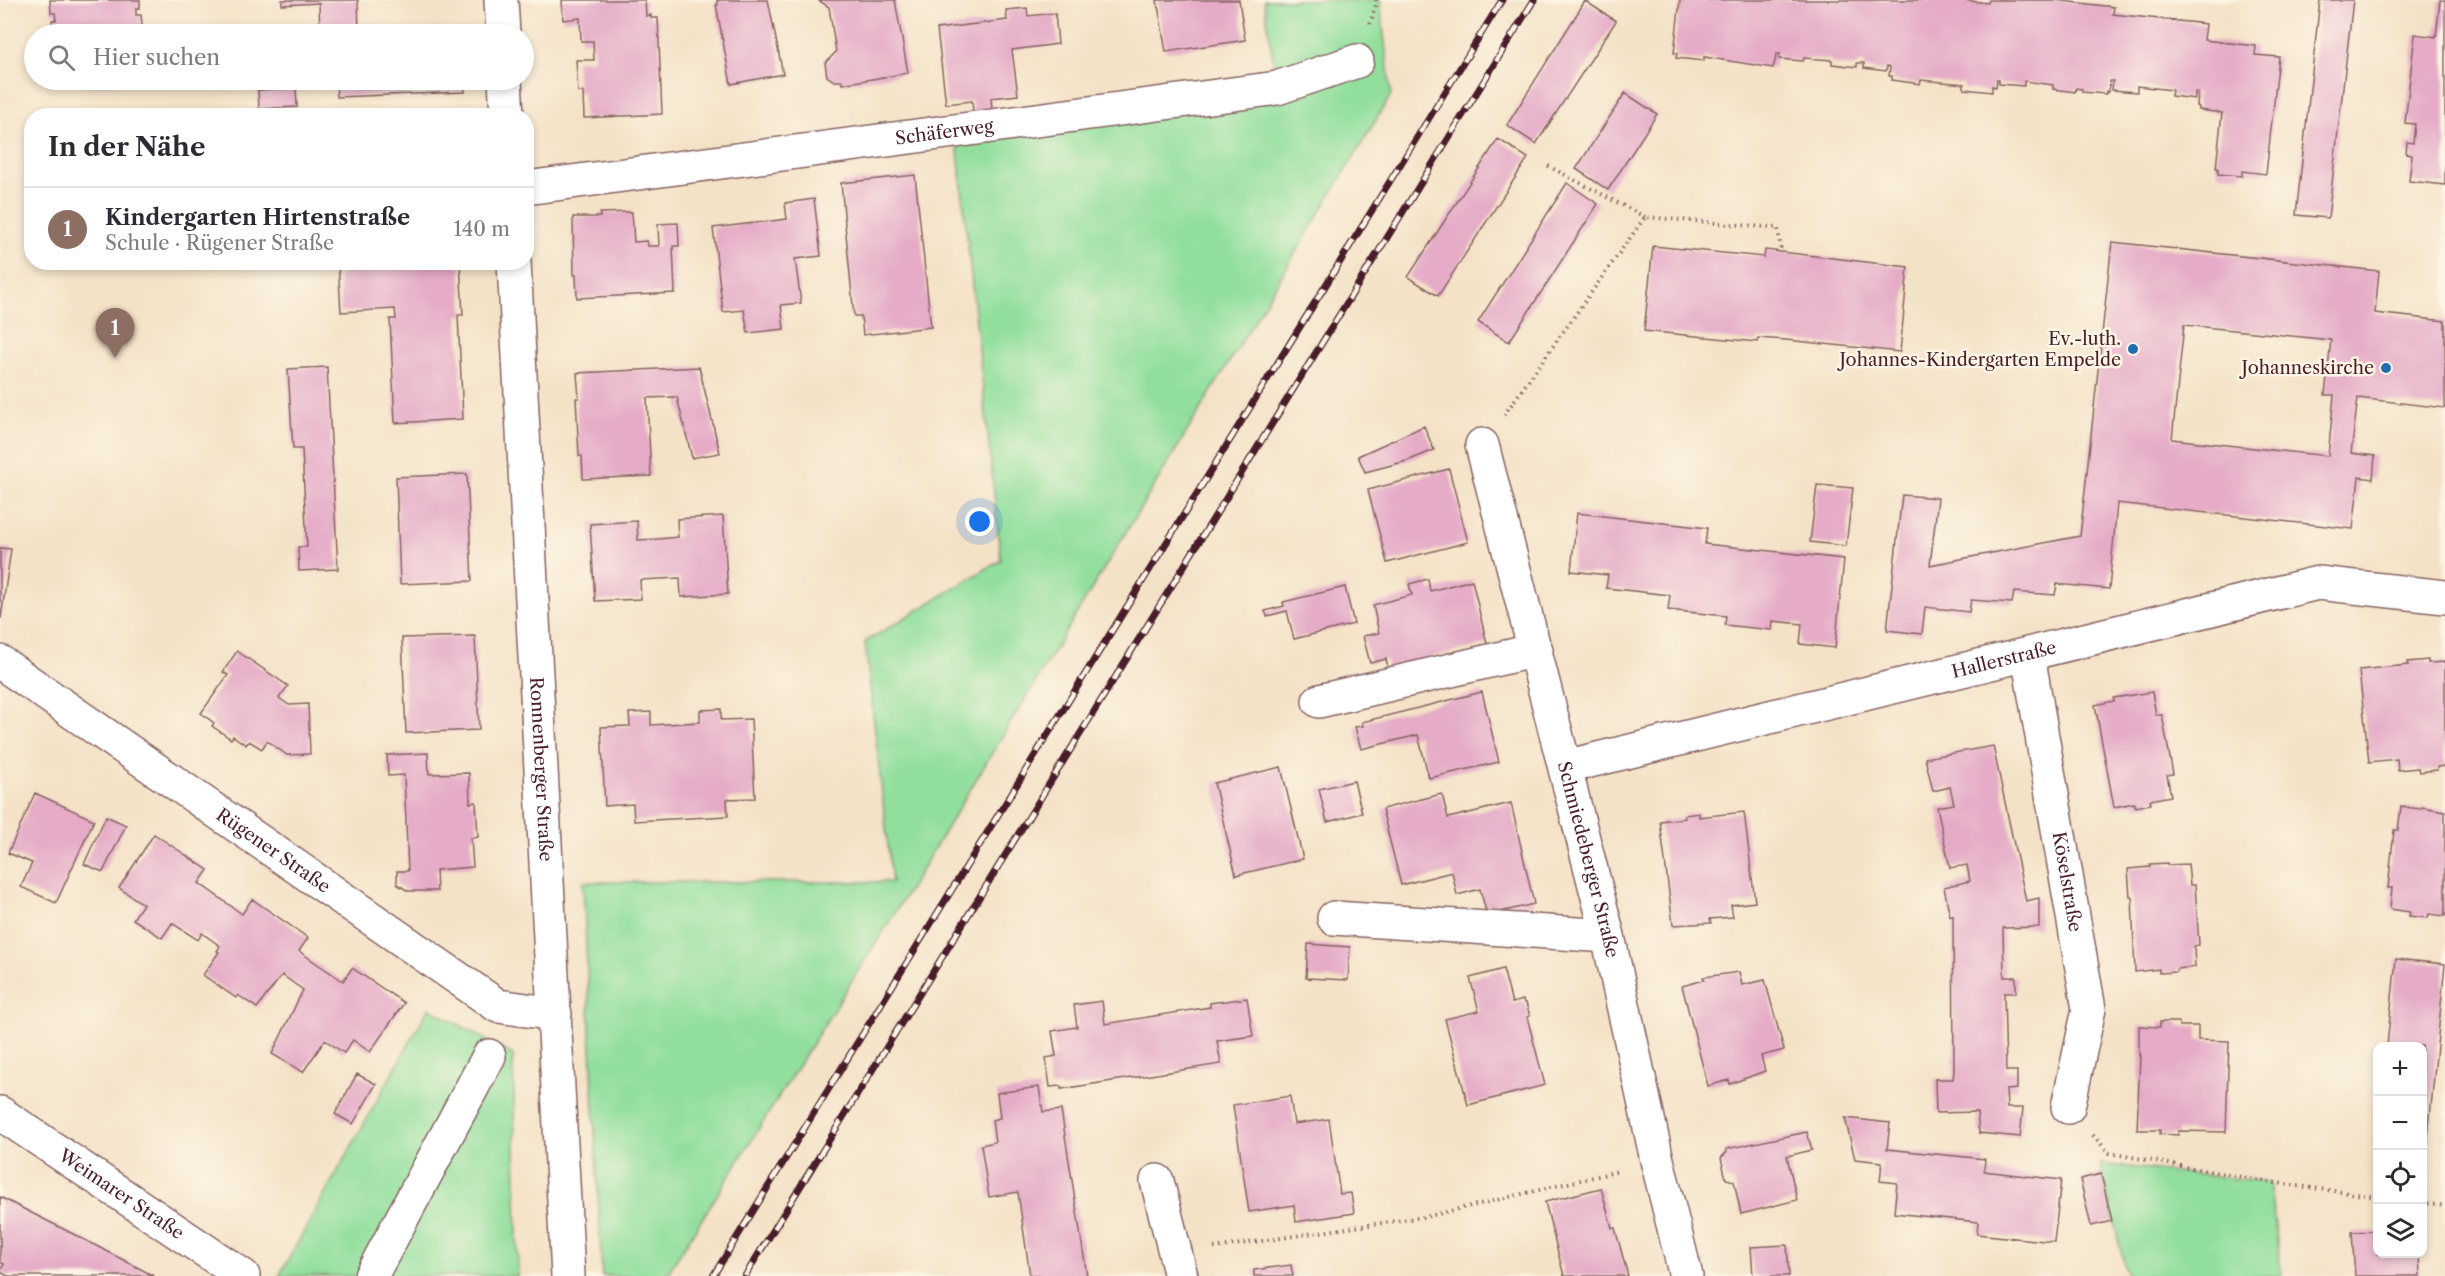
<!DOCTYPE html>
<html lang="de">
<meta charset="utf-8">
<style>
body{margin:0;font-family:"Libre Caslon Text",serif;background:#f7f7f7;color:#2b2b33}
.controls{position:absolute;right:18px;bottom:18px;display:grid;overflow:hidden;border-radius:12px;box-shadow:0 3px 9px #0003}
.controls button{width:54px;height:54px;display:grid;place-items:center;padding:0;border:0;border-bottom:2px solid #e1e1e2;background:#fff;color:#2b2b33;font:30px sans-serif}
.you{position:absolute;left:980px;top:522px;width:21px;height:21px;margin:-15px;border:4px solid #fff;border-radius:50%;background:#1a73e8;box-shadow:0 0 0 9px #1a73e833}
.badge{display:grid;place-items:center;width:39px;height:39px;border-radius:50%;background:#1f6fb2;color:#fff;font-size:20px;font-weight:700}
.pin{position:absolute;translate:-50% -50px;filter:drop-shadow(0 2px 3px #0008)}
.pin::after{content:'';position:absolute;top:32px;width:21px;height:18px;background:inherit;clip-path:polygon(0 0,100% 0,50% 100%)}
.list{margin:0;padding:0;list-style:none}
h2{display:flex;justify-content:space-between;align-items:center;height:78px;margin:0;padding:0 24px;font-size:26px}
h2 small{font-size:20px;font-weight:400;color:#7c7c81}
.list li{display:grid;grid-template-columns:39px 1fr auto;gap:18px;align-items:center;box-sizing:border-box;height:84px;padding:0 24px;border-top:2px solid #e1e1e2}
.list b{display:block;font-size:22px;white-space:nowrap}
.list p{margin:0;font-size:20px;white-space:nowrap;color:#7c7c81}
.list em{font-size:20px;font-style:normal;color:#7c7c81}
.icon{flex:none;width:33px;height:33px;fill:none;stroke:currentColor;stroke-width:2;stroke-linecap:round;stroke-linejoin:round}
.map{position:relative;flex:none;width:2445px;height:1276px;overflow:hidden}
.search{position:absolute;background:#fff;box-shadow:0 3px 9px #0003;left:24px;top:24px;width:510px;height:66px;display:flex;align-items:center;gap:15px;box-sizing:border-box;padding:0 21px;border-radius:33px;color:#7c7c81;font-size:22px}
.panel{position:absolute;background:#fff;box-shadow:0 3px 9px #0003;left:24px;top:108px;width:510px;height:162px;border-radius:24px}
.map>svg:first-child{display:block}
</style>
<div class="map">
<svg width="2445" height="1276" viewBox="0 0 2445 1276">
<rect width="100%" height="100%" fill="#fcf5e5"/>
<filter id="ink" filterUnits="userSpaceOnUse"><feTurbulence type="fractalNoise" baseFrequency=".0167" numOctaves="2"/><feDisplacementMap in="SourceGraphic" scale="12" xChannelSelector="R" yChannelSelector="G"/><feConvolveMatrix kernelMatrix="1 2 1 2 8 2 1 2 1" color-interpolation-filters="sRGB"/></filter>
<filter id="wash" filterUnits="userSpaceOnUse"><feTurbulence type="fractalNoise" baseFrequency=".008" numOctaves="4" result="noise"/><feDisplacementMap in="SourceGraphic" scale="24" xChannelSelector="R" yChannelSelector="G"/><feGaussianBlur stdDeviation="1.35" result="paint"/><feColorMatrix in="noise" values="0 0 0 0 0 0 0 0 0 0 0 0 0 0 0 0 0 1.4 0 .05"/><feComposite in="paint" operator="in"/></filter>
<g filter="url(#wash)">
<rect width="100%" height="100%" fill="#f4e2c7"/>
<path fill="#92df9d" stroke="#6e7f64" stroke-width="1.5" d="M1264 0H1380L1391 95 914 882 666 1276H602L583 882H892L865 642 1001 560 957 141 1279 98Z
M429 1008 513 1055 518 1276H279Z
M2100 1164 2269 1182 2282 1276H2127Z"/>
<g id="blocks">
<path fill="#e5abc7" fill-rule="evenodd" d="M50 0H140V8H136V15H141L143 34H54L52 20H56L55 13H51Z
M282 0H358L359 34H320L319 3 282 5Z
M562 0H645L646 16 651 15V18H658L662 114 584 118 583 92H578L576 60H594L593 41H581L580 18 563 20Z
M717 0H768L783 74 731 84 716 5H718Z
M818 0H895L908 73 842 84V81H834L827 76 825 63 836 52 829 7Z
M1157 0H1239L1245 40 1166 52Z
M1680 0H1960L1988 3 1989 0H2053L2114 7 2113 14 2206 24 2204 40 2256 46 2255 55 2279 57 2266 174 2242 171V176L2218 174V168H2216L2222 113 2199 110V107L2197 106 2198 93 2195 92V99L2171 96 2172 90 2137 86V92L2112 90 2113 81H2110L2109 92 2106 91V94L2082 92V89L2076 88 2075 92 2053 89V85L2024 81V86L1999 84V79H1997L1996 87 1992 86V92L1964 89V84L1921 80 1920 84 1892 80V76H1889L1890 67 1887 66 1886 71 1864 68V63H1857V67L1832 64V60L1804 58 1803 61 1779 59 1780 54H1777L1773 68 1704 57V61L1676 58 1677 53H1674Z
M2320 0H2353L2328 218 2296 215Z
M2440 0H2445V185L2409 181 2412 155 2406 154 2407 142 2413 143 2415 124 2405 123 2415 34 2436 37Z
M1585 1 1616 21 1536 144 1507 125Z
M1027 8 1028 16 1055 13 1058 44 1012 50 1018 95 991 98 992 110 973 112 972 101 946 104 937 29 1007 20 1006 10Z
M88 80H121L122 83 89 86Z
M336 80H464L465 92 337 97Z
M296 88 297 107 259 109 258 90Z
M1625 93 1657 114 1608 190 1576 169Z
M1498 139 1528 158 1438 296 1408 277Z
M915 175 931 327 863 335 861 316H854L841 183Z
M1567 183 1598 204 1509 342 1478 322Z
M814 199 821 256 795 259 801 303 781 305 784 329 748 333 744 310 723 312 713 228 787 219 785 203Z
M632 212 634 242 647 241 648 246H659L658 224 678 223 679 246H673L675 293 577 298 576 275H574L573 217H600V213Z
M2112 242 2379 271 2375 313 2445 321V408L2358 398 2351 453 2375 456 2373 479 2359 477 2353 529 2117 503 2109 589 2057 584 2055 595 2014 592 2012 603 1971 600 1969 612 1925 607 1922 634 1887 630 1902 495 1938 498 1930 565 2080 536ZM2184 325 2331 340 2325 395H2334L2328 456 2172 439Z
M1653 246 1764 257 1765 250 1908 267 1900 352 1786 340 1758 338 1757 342 1644 331Z
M338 262H460L463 315H458L463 419 395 423 390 319H396L395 309 341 312Z
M327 367 338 569 299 571 298 547H307L302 449H293L288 369Z
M699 367 720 453 692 458 677 397 647 398 651 476 583 479 582 456H579L576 398H579L577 373Z
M1424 426 1434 450 1407 461 1365 472 1358 456Z
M1449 469 1468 542 1387 563 1368 490Z
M467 474 472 581 400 584 396 477Z
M1817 485 1853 488 1846 546 1810 542Z
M1577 513 1707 528 1705 544 1844 559 1835 648 1800 644 1802 624 1773 621 1772 630 1725 625 1726 616 1668 610 1670 595 1606 588 1608 575 1571 571Z
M723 516 728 594 681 597 680 578 640 580 641 599 595 601 590 524 637 521 638 540 658 539 678 537 677 519Z
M0 548 11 549 1 618H0Z
M1428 579 1430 591 1472 580 1487 644 1388 668 1386 659 1370 663 1363 636 1379 633 1373 605 1412 595 1409 584Z
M1345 587 1354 624 1294 639 1287 611 1267 616 1265 611 1284 606 1283 602Z
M475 636 479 730 406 733 402 638Z
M237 651 288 686 279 698 289 705 308 704 310 754 287 755 267 741 262 749 249 741 246 745 233 736 231 739 212 726 214 723 201 713 228 675 223 672Z
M2428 660V663L2445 662V766L2437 767V770L2419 772 2418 768 2398 770 2397 759 2369 762 2359 670 2408 665 2407 662Z
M1482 692 1499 762 1429 778 1418 735 1361 749 1355 727 1363 726 1362 722Z
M2152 692 2156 715H2162L2167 742 2173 774 2167 775 2171 796 2150 800 2151 804 2135 807 2134 803 2114 807 2095 705 2114 701V698Z
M721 709V720L751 719 755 798 727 799 728 816 634 821 633 804 605 806 601 727 630 726 629 713 651 712V725L700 722V710Z
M1993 746 2026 901 2039 898V927L2003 928 2004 977H2016V993H2004L2006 1071H2017V1089L2006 1090 2007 1108H2023L2020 1137 1979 1133 1977 1112 1936 1113 1935 1079H1953L1954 1071 1953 915 1950 916 1944 887 1970 881 1967 865 1950 868 1937 807 1954 804 1950 787 1933 791 1925 758Z
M428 753 429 774 469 773 470 803 476 802 478 837 471 838 473 867 436 870 437 891H408L397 884V871H408L404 775 388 776 387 755Z
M1281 767 1303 859 1236 875 1214 783Z
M1354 781 1362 813 1327 822 1319 789Z
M35 793 94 820 56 903 21 887 32 863 8 853Z
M1442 794 1448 818 1511 803 1534 904 1487 915 1480 889 1457 895 1452 872 1401 885 1382 809Z
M2401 807 2421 809 2422 807 2445 811V916L2429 914 2428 918 2409 916 2410 912 2390 909 2392 888H2388L2394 830H2398Z
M1744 812 1755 902 1731 905 1733 917 1710 919 1711 923 1673 925 1660 821 1685 818 1684 815 1699 813V817Z
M106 816 126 825 103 872 84 864Z
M154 834 208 870 199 883 242 914 252 899 308 938 299 951 316 963 343 981 352 968 404 1003 370 1052 353 1040 344 1053 325 1040 303 1072 272 1054 303 990 282 975 257 1008 238 995 236 998 203 975 219 952 217 951 220 946 202 933 198 940 172 923 162 938 133 919 143 904 119 888Z
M2167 863V865L2188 864 2190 885H2195L2199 945 2194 946 2195 967 2177 969V972L2159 973V969L2135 972 2132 897H2130L2128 869 2150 867V864Z
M1308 944 1350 947 1348 980 1306 978Z
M2396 959 2445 964 2426 1158H2422V1046H2387Z
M1503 969 1512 1003 1523 1000 1524 1003H1526L1530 1016 1527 1017 1545 1085 1468 1105 1445 1019 1479 1011 1470 978Z
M1739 972 1742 985 1765 980 1784 1050 1761 1056 1765 1071 1730 1084 1729 1080 1708 1086 1682 986 1704 980 1703 977Z
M1247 998 1253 1036 1217 1041 1221 1064 1061 1089V1086L1050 1087 1046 1058 1056 1056 1052 1031 1077 1027 1074 1005 1102 1001 1105 1024 1210 1007V1003Z
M2160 1022H2179V1026H2198V1040L2229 1041 2226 1132 2178 1131V1135L2160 1134V1130H2137L2140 1056H2139V1026L2160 1027Z
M357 1074 376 1084 353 1124 335 1114Z
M1039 1087 1043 1112 1061 1110 1087 1276H1030L1018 1192 989 1197 981 1145 995 1142 992 1120 1000 1118 997 1093Z
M1290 1096 1294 1124 1329 1119 1340 1194 1351 1193 1354 1213 1296 1222 1294 1205 1249 1212 1233 1105Z
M1845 1118 1890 1123 1887 1149 1985 1159 1984 1171 2061 1180 2054 1242 1977 1234 1978 1222 1894 1213 1897 1183 1880 1181 1882 1162 1855 1159Z
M1807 1132 1812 1150 1787 1156 1797 1200 1741 1214 1734 1181 1726 1179 1721 1158 1727 1152 1726 1149Z
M2101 1174 2112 1221 2091 1226 2080 1179Z
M1601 1188 1612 1228H1615L1628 1276H1564L1545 1202Z
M0 1197 83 1239 154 1276H8L0 1272 4 1264 0 1262Z
M2378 1231V1254H2419L2420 1276H2355L2352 1232Z
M1787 1245 1789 1276H1753L1751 1247Z
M1291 1265 1293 1276H1254V1270Z"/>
</g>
</g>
<g filter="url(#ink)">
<use href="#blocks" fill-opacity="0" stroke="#866362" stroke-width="1.5"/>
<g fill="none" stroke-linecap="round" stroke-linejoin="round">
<defs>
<g id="minor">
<path d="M501 0 503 34"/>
<path d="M505 80 507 116"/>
<path id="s1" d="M526 188 1277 88 1357 61"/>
<path id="s2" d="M514 262 568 1276"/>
<path id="s3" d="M1482 445 1608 936 1657 1160 1686 1276"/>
<path id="s4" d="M2028 655 2089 1009 2068 1107"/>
<path id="s5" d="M0 662 498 1006 555 1014"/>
<path d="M1319 701 1536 650"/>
<path id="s6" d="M1565 767 2318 583 2445 597"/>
<path d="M1334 918 1608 936"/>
<path id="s7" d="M0 1113 243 1276"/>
<path d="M1157 1181 1181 1276"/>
<path d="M371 1276 489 1056"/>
</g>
</defs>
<use href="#minor" stroke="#866362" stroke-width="36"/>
<path stroke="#866362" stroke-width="4" stroke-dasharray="1.5 4.5" stroke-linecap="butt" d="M1370 24 1376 5V0
M1548 166 1645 217
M1504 415 1645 217 1778 228 1781 251
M2093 1135 2109 1153 2269 1182 2378 1197
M2422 1203 2445 1206
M1214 1248 1429 1216 1619 1171"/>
<use href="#minor" stroke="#fff" stroke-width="33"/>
<defs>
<path id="rail" d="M713 1276 1502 0
M745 1276 1534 0"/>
</defs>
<use href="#rail" stroke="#4a1f2b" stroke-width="7"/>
<use href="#rail" stroke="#fcf5e5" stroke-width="4.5" stroke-dasharray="14" stroke-linecap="butt"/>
</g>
</g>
<g fill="#1f6fb2" stroke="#fcf5e5" stroke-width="2">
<circle cx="2133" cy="349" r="6"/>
<circle cx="2386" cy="368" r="6"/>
</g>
<g text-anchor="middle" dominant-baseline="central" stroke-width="5" stroke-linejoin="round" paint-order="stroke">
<g font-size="18" fill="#4a1f2b" stroke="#fcf5e5">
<text stroke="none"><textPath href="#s1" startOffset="422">Schäferweg</textPath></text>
<text stroke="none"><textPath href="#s6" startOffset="452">Hallerstraße</textPath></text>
<text stroke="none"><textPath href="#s2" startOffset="508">Ronnenberger Straße</textPath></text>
<text stroke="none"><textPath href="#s5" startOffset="332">Rügener Straße</textPath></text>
<text stroke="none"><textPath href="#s3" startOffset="428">Schmiedeberger Straße</textPath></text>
<text stroke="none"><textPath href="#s4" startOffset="230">Köselstraße</textPath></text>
<text stroke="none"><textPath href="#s7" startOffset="146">Weimarer Straße</textPath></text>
</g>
<g font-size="18" fill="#4a1f2b" stroke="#fcf5e5" text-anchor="end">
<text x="2121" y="339">Ev.-luth.<tspan x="2121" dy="21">Johannes-Kindergarten Empelde</tspan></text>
<text x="2374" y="368">Johanneskirche</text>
</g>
</g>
</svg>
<div class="controls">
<button>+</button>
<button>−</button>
<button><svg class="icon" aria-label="locate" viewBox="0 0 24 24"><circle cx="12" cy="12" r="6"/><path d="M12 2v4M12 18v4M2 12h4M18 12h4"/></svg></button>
<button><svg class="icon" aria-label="layers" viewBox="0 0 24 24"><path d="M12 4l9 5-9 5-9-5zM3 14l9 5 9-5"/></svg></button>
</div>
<div class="you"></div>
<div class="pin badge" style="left:115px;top:358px;background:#8d6e63">1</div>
<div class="search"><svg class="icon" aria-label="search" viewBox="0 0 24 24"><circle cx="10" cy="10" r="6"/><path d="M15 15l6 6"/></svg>Hier suchen</div>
<section class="panel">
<h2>In der Nähe<small></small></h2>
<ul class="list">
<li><span class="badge" style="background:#8d6e63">1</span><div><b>Kindergarten Hirtenstraße</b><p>Schule · Rügener Straße</p></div><em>140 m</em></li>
</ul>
</section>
</div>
